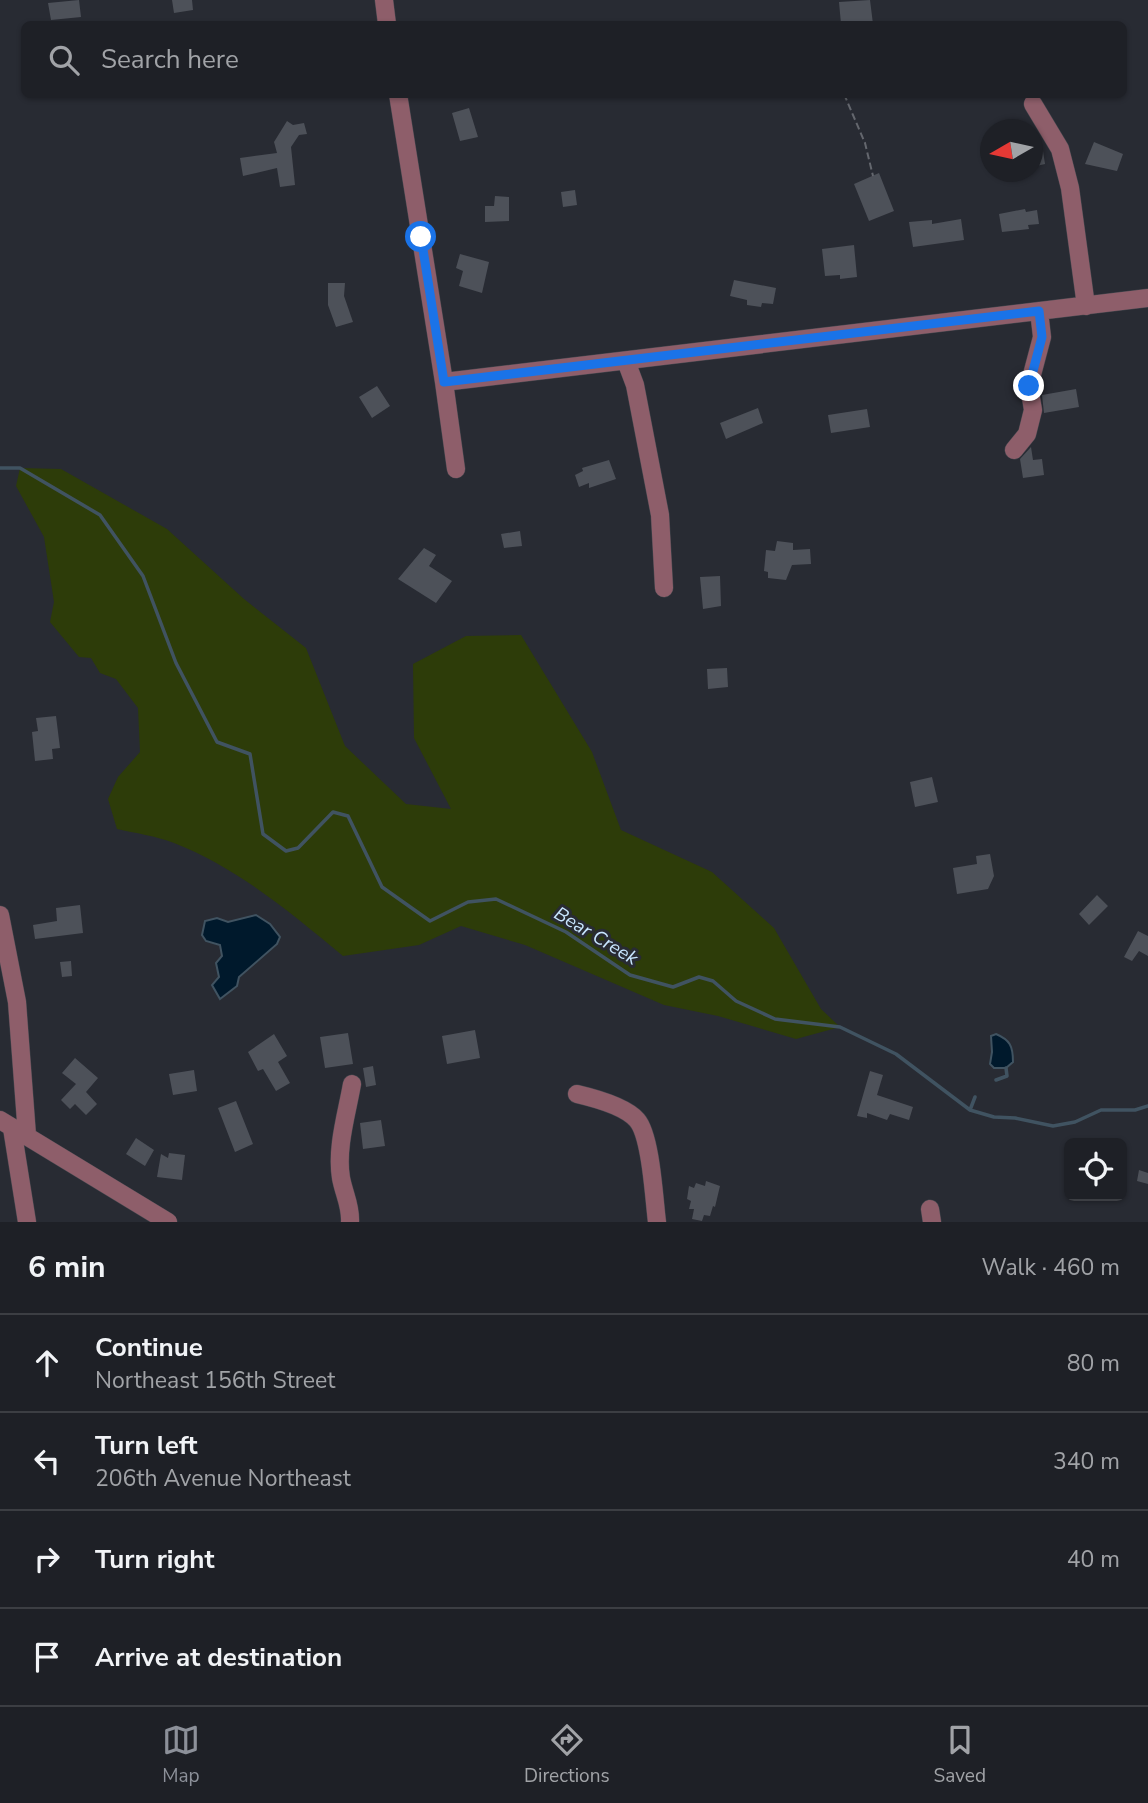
<!DOCTYPE html>
<meta charset="utf-8">
<style>
body{margin:0;font-family:"Nunito Sans",sans-serif;background:#26282e;color:#f1f3f6}
.controls{position:absolute;right:21px;bottom:21px;display:grid;overflow:hidden;border-radius:10px;box-shadow:0 2px 5px #0004}
.controls button{width:63px;height:63px;display:grid;place-items:center;padding:0;border:0;border-bottom:2px solid #3c3e43;background:#1e2026;color:#f1f3f6;font:35px sans-serif}
.compass{position:absolute;left:980px;top:119px;width:63px;height:63px;border-radius:50%;background:#1e2026;box-shadow:0 2px 5px #0004;rotate:261deg}
.stop{position:absolute;width:21px;height:21px;margin:-16px;border:5px solid #1a73e8;border-radius:50%;background:#fff}
.stop.end{background:#1a73e8;border-color:#fff;box-shadow:0 2px 7px #0008}
.list{margin:0;padding:0;list-style:none}
h2{display:flex;justify-content:space-between;align-items:center;height:91px;margin:0;padding:0 28px;font-size:30px}
h2 small{font-size:23px;font-weight:400;color:#a1a3a7}
.list li{display:grid;grid-template-columns:46px 1fr auto;gap:21px;align-items:center;box-sizing:border-box;height:98px;padding:0 28px;border-top:2px solid #3c3e43}
.list b{display:block;font-size:26px;white-space:nowrap}
.list p{margin:0;font-size:23px;white-space:nowrap;color:#a1a3a7}
.list em{font-size:23px;font-style:normal;color:#a1a3a7}
.icon{flex:none;width:38px;height:38px;fill:none;stroke:currentColor;stroke-width:2;stroke-linecap:round;stroke-linejoin:round}
.map{position:relative;flex:none;width:1148px;height:1222px;overflow:hidden}
.search{position:absolute;background:#1e2026;box-shadow:0 2px 5px #0004;left:21px;right:21px;top:21px;height:77px;display:flex;align-items:center;gap:18px;box-sizing:border-box;padding:0 24px;border-radius:10px;color:#a1a3a7;font-size:26px}
.sheet{height:483px;background:#1e2026}
nav{display:flex;justify-content:space-around;align-items:center;box-sizing:border-box;height:98px;border-top:2px solid #3c3e43;background:#1e2026;font-size:19px;color:#a1a3a7}
nav a{display:grid;justify-items:center;gap:4px}
nav .on{color:#8c9099}
.map>svg:first-child{display:block}
</style>
<div class="map">
<svg width="1148" height="1222" viewBox="0 0 1148 1222">
<rect width="100%" height="100%" fill="#282b33"/>
<path fill="#2d3c09" d="M20 468 61 469 167 529 244 599 306 648 345 746 406 804 451 809 414 738 413 664 466 636 521 635 592 752 621 830 712 872 774 928 821 1009 840 1027 796 1039 718 1016 664 1005 525 945 461 926 419 945 343 956C291 913 238 868 174 843 156 836 135 833 117 829L108 799 118 777 140 752 138 708 116 679 100 673 91 658 79 657 50 622 54 602 44 537 16 486Z"/>
<path fill="#00192c" stroke="#405361" stroke-width="2" d="M256 915 270 924 280 937 277 944 239 977 237 986 220 999 212 985 219 977 216 963 222 956 220 945 206 941 202 935 205 921 217 918 228 922Z
M996 1034C1010 1040 1013 1046 1013 1062L1006 1068H994L990 1064 992 1052 991 1036Z"/>
<g fill="none" stroke-linecap="round" stroke-linejoin="round">
<path stroke="#405361" stroke-width="3.5" d="M0 468H20L100 515 143 576 176 663 217 742 250 754 263 834 286 851 298 848 333 812 348 816 382 887 430 921 468 902 496 899 566 932 630 975 673 987 699 977 713 981 736 1001 775 1019 840 1027 896 1054 970 1110 994 1117 1015 1118 1053 1126 1075 1122 1101 1110H1135L1148 1106
M996 1080 1007 1076 1006 1068
M970 1110 975 1097"/>
</g>
<path fill="#4d5159" d="M79 0 81 17 51 20 48 3Z
M172 0H192L193 10 174 13Z
M870 0 873 24H841L839 2Z
M469 108 478 137 460 141 452 113Z
M287 121 293 125 304 123 307 134 299 135 291 147 295 185 280 187 277 168 243 176 240 158 277 153 274 142Z
M1094 142 1123 154 1117 171 1085 164Z
M1043 151 1045 164 1032 167V153Z
M879 173 894 211 869 221 854 184Z
M575 190 577 205 563 207 561 192Z
M495 196 509 197V221L485 222V206H494Z
M1025 209 1026 212 1037 210 1039 224 1028 225 1029 229 1002 232 999 214Z
M961 219 964 240 913 247 909 222 932 220V224Z
M854 245 857 277 840 279V275L825 276 822 249Z
M460 254 489 262 482 293 459 286 463 271 456 268Z
M734 280 776 288 773 304 762 303 761 307 747 305V300L730 296Z
M328 283H345L344 296 353 322 336 327 328 305Z
M377 386 390 406 372 418 359 397Z
M1076 389 1079 407 1044 413 1042 395Z
M758 408 763 423 726 439 720 423Z
M867 409 870 427 831 433 828 415Z
M1031 447 1033 460 1042 459 1044 475 1023 478 1020 459Z
M609 460 616 479 589 488V483L579 487 575 475 583 471 582 468Z
M520 531 522 546 504 548 501 534Z
M777 541 793 543V550L810 549 811 564 792 565 786 580 768 578V572L764 571 766 550 775 551Z
M424 548 436 555 429 566 452 581 436 603 398 579Z
M720 576 721 606 703 609 700 577Z
M727 668 728 687 708 689 707 669Z
M56 716 60 748 52 749 53 759 35 761 32 732 38 731 36 718Z
M932 777 938 802 915 807 910 782Z
M990 854 994 876 988 889 957 894 953 868 977 864 976 856Z
M1097 895 1108 906 1089 925 1079 914Z
M80 905 83 933 35 939 33 925 57 921 56 908Z
M1138 931 1148 936V956L1139 951 1132 961 1124 957Z
M71 961 72 976 62 977 60 962Z
M475 1030 480 1058 447 1064 442 1036Z
M348 1033 353 1064 325 1068 320 1037Z
M274 1034 287 1056 278 1062 290 1083 276 1091 263 1069 258 1071 248 1052Z
M75 1058 98 1078 86 1092 97 1104 86 1115 75 1104 70 1109 61 1100 76 1084 62 1073Z
M373 1066 376 1085 366 1087 363 1068Z
M194 1070 197 1091 173 1095 169 1074Z
M870 1071 883 1075 877 1095 913 1107 909 1120 890 1114 887 1120 867 1113V1118L857 1116Z
M236 1101 253 1144 235 1152 218 1108Z
M381 1120 385 1146 363 1149 360 1123Z
M136 1138 154 1150 145 1166 126 1154Z
M169 1153 185 1155 182 1180 157 1177 161 1154 168 1158Z
M1139 1170 1148 1173V1184L1137 1181Z
M706 1181 720 1186 715 1207 713 1206 710 1216 704 1215 702 1221 692 1219 694 1209H689L691 1201 687 1199 689 1186 694 1188 696 1183 705 1186Z"/>
<g fill="none" stroke-linecap="round" stroke-linejoin="round">
<defs>
<path id="minor" d="M384 0 387 24
M398 94 444 382 456 469
M1033 104 1060 149 1070 188 1086 306
M626 361 635 385 660 515 664 588
M444 382 1148 298
M1014 450 1027 434 1033 410 1029 386 1042 337 1039 311
M0 915 17 1002 27 1135
M577 1094C594 1098 625 1106 637 1120 651 1136 654 1199 657 1222
M0 1120 168 1222
M12 1128 27 1222
M930 1209 932 1222
M350 1222C351 1206 344 1194 341 1178 336 1148 347 1113 352 1084"/>
</defs>
<use href="#minor" stroke="#44474e" stroke-width="19"/>
<path stroke="#64676e" stroke-width="2" stroke-dasharray="7 3.5" stroke-linecap="butt" d="M844 94 865 143 873 176"/>
<use href="#minor" stroke="#8e5e6a" stroke-width="18"/>
</g>
<g fill="none" stroke-linecap="round" stroke-linejoin="round">
<path stroke="#1a73e8" stroke-width="9" d="M421 237 444 382 1039 311 1042 337 1029 386"/>
</g>
<g text-anchor="middle" dominant-baseline="central" stroke-width="6" stroke-linejoin="round" paint-order="stroke">
<g font-size="19" font-style="italic" fill="#c8e6fe" stroke="#282b33">
<text transform="translate(596 936) rotate(31)">Bear Creek</text>
</g>
</g>
</svg>
<div class="controls">
<button><svg class="icon" aria-label="locate" viewBox="0 0 24 24"><circle cx="12" cy="12" r="6"/><path d="M12 2v4M12 18v4M2 12h4M18 12h4"/></svg></button>
</div>
<svg class="compass" viewBox="-18 -18 36 36"><path d="M0-13l5 13h-10z" fill="#e53935"/><path d="M0 13l5-13h-10z" fill="#a1a3a7"/></svg>
<div class="stop" style="left:421px;top:237px"></div>
<div class="stop end" style="left:1029px;top:386px"></div>
<div class="search"><svg class="icon" aria-label="search" viewBox="0 0 24 24"><circle cx="10" cy="10" r="6"/><path d="M15 15l6 6"/></svg>Search here</div>
</div>
<section class="sheet">
<h2>6 min<small>Walk · 460 m</small></h2>
<ul class="list">
<li><svg class="icon" aria-label="ahead" viewBox="0 0 24 24"><path d="M12 20V5M6 11l6-6 6 6"/></svg><div><b>Continue</b><p>Northeast 156th Street</p></div><em>80 m</em></li>
<li><svg class="icon" aria-label="left" viewBox="0 0 24 24"><path d="M17 20v-9H6M10 6l-5 5 5 5"/></svg><div><b>Turn left</b><p>206th Avenue Northeast</p></div><em>340 m</em></li>
<li><svg class="icon" aria-label="right" viewBox="0 0 24 24"><path d="M7 20v-9h11M14 6l5 5-5 5"/></svg><div><b>Turn right</b></div><em>40 m</em></li>
<li><svg class="icon" aria-label="arrive" viewBox="0 0 24 24"><path d="M6 21V4h12l-3 4 3 4H6"/></svg><div><b>Arrive at destination</b></div></li>
</ul>
</section>
<nav>
<a class="on"><svg class="icon" aria-label="map" viewBox="0 0 24 24"><path d="M3 6l6-2 6 2 6-2v14l-6 2-6-2-6 2zM9 4v14M15 6v14"/></svg>Map</a>
<a><svg class="icon" aria-label="directions" viewBox="0 0 24 24"><path d="M12 3l9 9-9 9-9-9zM9 14v-3h6M13 9l2 2-2 2"/></svg>Directions</a>
<a><svg class="icon" aria-label="saved" viewBox="0 0 24 24"><path d="M7 4h10v16l-5-4-5 4z"/></svg>Saved</a>
</nav>
